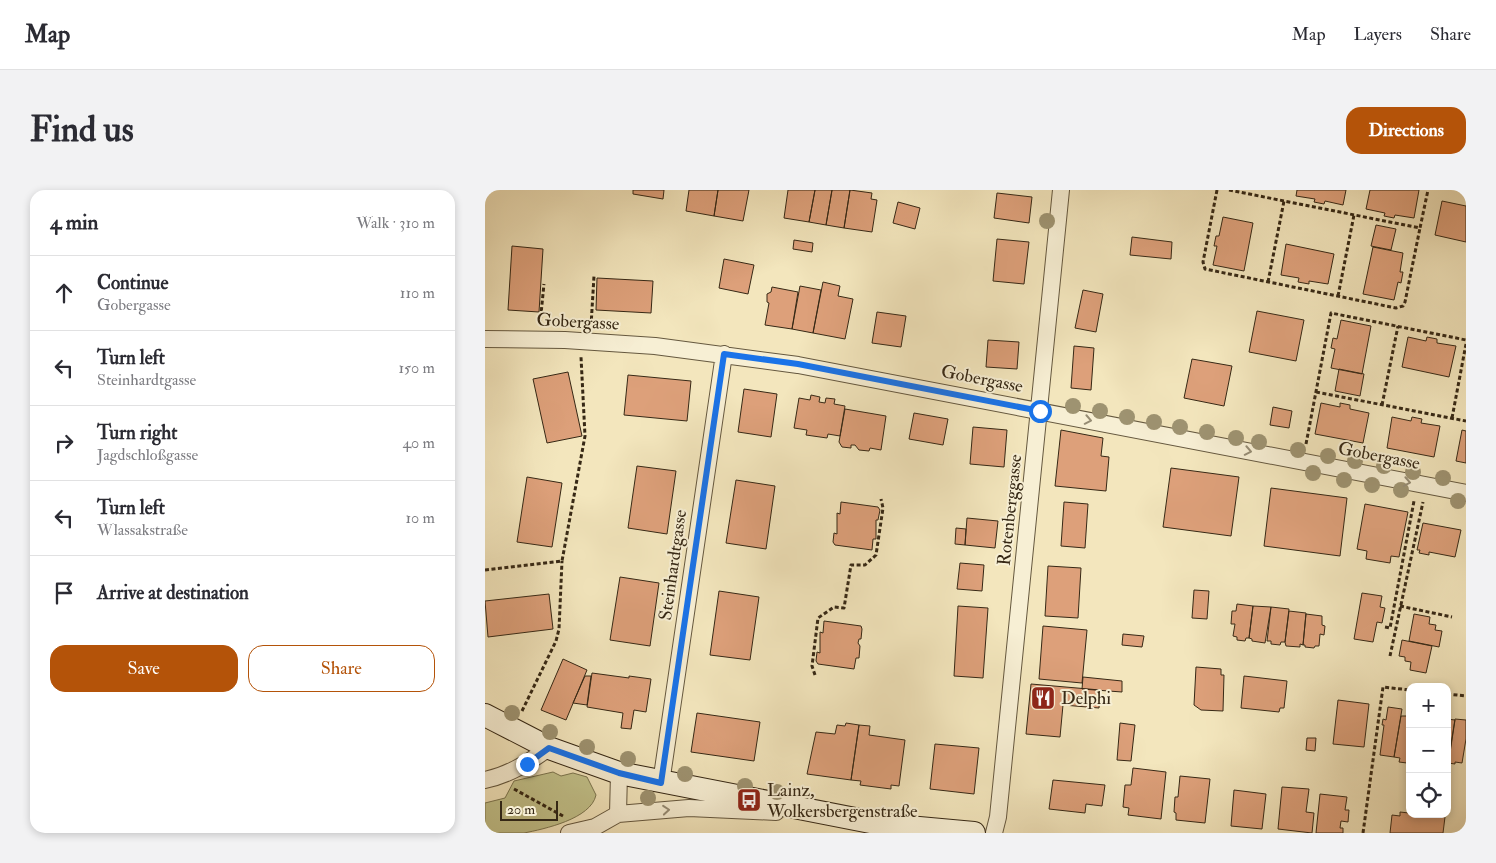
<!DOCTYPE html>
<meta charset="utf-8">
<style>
body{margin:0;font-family:"IM FELL Double Pica",serif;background:#f2f2f3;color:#2b2b33}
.controls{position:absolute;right:15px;bottom:15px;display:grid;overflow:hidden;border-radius:10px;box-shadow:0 2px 8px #0003}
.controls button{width:45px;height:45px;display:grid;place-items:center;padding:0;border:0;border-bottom:1px solid #e1e1e2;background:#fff;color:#2b2b33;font:25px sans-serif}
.scale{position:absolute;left:15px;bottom:12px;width:58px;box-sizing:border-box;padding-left:5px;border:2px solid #362815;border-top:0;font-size:14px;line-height:18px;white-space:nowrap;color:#362815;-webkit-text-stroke:4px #f7efd4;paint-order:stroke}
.stop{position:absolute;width:15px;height:15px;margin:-11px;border:4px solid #1a73e8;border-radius:50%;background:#fff}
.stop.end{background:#1a73e8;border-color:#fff;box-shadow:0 1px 5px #0008}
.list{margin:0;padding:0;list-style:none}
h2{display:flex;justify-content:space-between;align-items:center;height:65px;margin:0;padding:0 20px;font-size:21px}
h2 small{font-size:16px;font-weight:400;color:#7c7c81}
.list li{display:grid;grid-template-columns:32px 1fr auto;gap:15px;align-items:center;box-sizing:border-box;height:75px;padding:0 20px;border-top:1px solid #e1e1e2}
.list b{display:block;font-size:19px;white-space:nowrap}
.list p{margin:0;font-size:16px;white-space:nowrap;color:#7c7c81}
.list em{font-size:16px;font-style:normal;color:#7c7c81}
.actions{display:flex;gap:10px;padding:15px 20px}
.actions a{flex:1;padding:11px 0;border:1px solid #b45309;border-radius:15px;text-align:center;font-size:18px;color:#b45309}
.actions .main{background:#b45309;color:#fff}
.icon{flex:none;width:28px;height:28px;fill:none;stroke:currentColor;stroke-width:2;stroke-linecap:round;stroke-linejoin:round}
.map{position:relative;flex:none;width:981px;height:643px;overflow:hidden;border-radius:15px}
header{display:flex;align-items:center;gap:30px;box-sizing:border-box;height:70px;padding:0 25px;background:#fff;border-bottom:1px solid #e1e1e2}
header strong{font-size:24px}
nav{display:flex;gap:28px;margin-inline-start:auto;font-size:18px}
.intro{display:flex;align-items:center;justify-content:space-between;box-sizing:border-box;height:120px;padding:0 30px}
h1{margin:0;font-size:35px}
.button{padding:12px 22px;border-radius:15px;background:#b45309;color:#fff;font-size:18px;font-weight:700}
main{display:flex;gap:30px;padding:0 30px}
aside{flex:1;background:#fff;border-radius:15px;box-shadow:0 2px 8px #0003}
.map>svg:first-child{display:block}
</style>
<header>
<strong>Map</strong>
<nav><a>Map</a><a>Layers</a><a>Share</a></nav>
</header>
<div class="intro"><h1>Find us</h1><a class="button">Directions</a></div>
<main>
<aside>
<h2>4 min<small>Walk · 310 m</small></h2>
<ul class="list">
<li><svg class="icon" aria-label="ahead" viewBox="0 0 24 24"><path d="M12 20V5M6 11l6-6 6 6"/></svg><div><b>Continue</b><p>Gobergasse</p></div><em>110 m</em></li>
<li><svg class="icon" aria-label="left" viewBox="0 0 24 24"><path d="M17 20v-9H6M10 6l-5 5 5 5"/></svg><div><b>Turn left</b><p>Steinhardtgasse</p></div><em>150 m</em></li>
<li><svg class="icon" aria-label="right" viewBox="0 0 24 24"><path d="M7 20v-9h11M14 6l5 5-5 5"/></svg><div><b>Turn right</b><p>Jagdschloßgasse</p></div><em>40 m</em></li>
<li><svg class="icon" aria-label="left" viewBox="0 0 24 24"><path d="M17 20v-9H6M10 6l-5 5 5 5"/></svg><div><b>Turn left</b><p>Wlassakstraße</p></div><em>10 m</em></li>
<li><svg class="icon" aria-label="arrive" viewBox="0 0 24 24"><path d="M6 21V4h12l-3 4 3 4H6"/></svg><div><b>Arrive at destination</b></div></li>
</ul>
<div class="actions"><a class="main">Save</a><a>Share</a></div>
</aside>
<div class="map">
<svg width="981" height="643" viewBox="0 0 981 643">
<rect width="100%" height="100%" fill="#f3e6bd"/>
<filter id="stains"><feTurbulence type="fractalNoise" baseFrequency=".004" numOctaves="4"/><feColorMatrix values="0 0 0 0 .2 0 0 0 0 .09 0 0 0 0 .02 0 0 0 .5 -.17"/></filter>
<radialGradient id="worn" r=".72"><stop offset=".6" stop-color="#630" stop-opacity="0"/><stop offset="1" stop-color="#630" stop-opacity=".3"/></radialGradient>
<path fill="#c3c38c" stroke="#7c7650" d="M68 582 76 586 88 583 102 587 111 605C106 629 59 639 39 643 26 643 13 643 0 643V613L20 608 29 591Z"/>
<path fill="#dda07a" stroke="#362815" d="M148 0H179L178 9 148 4Z
M204 0H233L229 26 201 21Z
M233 0H264L258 31 229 26Z
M303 0H330L324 32 299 28Z
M330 0H347L341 35 324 32Z
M347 0H365L359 38 341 35Z
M365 0 387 3 386 9 392 10 387 42 359 38Z
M812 0H861L858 15 840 11 839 14 829 12 830 9 811 6Z
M885 0H934L929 28 910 25 909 28 899 26 900 23 881 19Z
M512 3 547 7 544 33 509 28Z
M957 11 981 16V52L950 45Z
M413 12 435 18 430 39 408 33Z
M738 27 768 33 759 81 728 75 732 56H729L731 46H734Z
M891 35 911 39 906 60 886 56Z
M647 47 687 52 686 69 645 65Z
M512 49 544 52 539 94 508 91Z
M309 50 328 53 327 62 308 59Z
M801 54 849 64 843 94 824 91V94L813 92 814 88 796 85Z
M27 56 58 59 54 122 23 120Z
M888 57 918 63 915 82H918L916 93 913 92 909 110 878 104Z
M239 69 269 75 263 104 234 98Z
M112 88 168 91 166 123 111 120Z
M338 92 355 96 353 106 368 109 360 149 328 143Z
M315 96 336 100 328 143 307 139Z
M287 97 313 102 307 139 280 135 284 113 282 112V104L286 102Z
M598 100 618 104 611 142 590 138Z
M772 121 819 130 811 171 764 162Z
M392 122 421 126 416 157 387 153Z
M856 130 886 136 877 184 846 178 850 159 846 158 848 148 852 149Z
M923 147 941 151 942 147 952 149V153L971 156 964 187 917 177Z
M503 150 534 152 532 179 501 177Z
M589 156 609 158 606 200 586 198Z
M707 169 747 176 739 216 699 208Z
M854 179 879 184 875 206 850 201Z
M83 182 97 246 62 253 48 189Z
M143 185 206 191 202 231 139 225Z
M259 199 292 204 286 247 253 242Z
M326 205 335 207 334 212 340 213 341 208 350 209 349 214 360 216 355 246 343 244 342 248 321 245 322 240 309 238 314 208 325 210Z
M836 213 855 217V213L865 215V219L884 223 878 253 830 244Z
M788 217 807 221 804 238 785 235Z
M360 219 401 226 396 260 385 258 384 261 374 260 370 255H366V258L357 257 354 252Z
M429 223 463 229 458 255 424 249Z
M907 227 926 231 927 227 937 229 936 233 955 236 949 267 902 258Z
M488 237 522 240 519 277 485 274Z
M576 240 618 248 616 266 624 267 621 301 570 296Z
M977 240 981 241V273L971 271Z
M152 276 191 281 182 344 143 338Z
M686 278 754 287 746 346 678 337Z
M42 287 77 293 67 357 32 352Z
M251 290 290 296 281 359 241 353Z
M786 298 862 308 855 366 779 356Z
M356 312 393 317 395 320 393 330H391V349H388L387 360 350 355 348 352 349 343 352 344V323L355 324Z
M579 312 603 314 600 358 576 356Z
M880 314 923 322 914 367 906 366 905 373 881 369 882 361 872 359Z
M482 328 513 331 510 358 480 355Z
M938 333 976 340 970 367 944 362V365L934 363 935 360H932Z
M471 338 481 339 480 355 470 354Z
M475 373 499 375 497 401 472 399Z
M563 376 596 378 593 428 560 426Z
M135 387 174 393 165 456 125 450Z
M709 400 724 401 722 429 707 428Z
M234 401 274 407 265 470 225 465Z
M877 403 897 406 895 417 900 418 897 433 892 432 888 452 869 449Z
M64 404 68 439 3 447 0 411Z
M752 414 768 416 764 448H761L760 451 752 450V447L748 446 750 434H746L747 421H751Z
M473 416 503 418 498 488 469 486Z
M768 416 786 417 780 453 767 451V449L764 448Z
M786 417 804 419 800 452H796L795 455 786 454V451H782Z
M804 421 821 423 818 455 815 454V457L801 456 800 452Z
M821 424 837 426V435L840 436 839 445 835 444 834 456H830L829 458 820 457V455H818Z
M929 424 945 427 944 434 951 435 950 440 957 441 954 457 924 451Z
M339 431 376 436 377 439 376 449H374L373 453 375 456 374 468H371L369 479 333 474 331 471 332 462 335 463V442L338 443Z
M558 436 602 440 597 493 554 489Z
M638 444 659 446 657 457 637 455Z
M917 450 947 456 941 483 925 480 926 472 920 471V467L914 466Z
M78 469 102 480 81 530 56 520Z
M711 477 736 479V485H739L738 521 716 520 709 515Z
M107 483 144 488V486L166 489 161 522 149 520 146 539 136 538 138 523 102 517Z
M100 486H106L102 515 88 513Z
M759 486 802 491 799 518H795L794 522 756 518Z
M598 487 637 491V502L597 499Z
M546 494 615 500 614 518 578 515 575 547 541 544Z
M853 510 884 514 879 557 848 554Z
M903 517 917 519 909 567 895 565 899 535H897L898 529 901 530Z
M212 523 275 532 269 571 206 562Z
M923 523 925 555 922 573 914 572 915 568 909 567 916 526H923Z
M962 529 970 530 963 576H962Z
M970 529 981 530V549L977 573 970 572V574L963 573Z
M361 533 374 535 366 590 322 584 331 542 350 544 352 535 360 536Z
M635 533 650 535 646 571 632 570Z
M374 535 385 536 384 545 420 550 414 596 406 595V599L375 595 376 591 366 590Z
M822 548H831L830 561 821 560Z
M450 554 494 558 489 604 445 599Z
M648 578 681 582 676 629 643 625 644 618 638 617 640 595H646Z
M695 586 725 589 720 633 691 630V623L689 622 690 607H693Z
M568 590 620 595 617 616 601 614 600 623 564 619Z
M797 597 824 599 821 622 829 623 827 643 793 639Z
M749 600 781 604 777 639 746 636Z
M835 604 862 607 860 620H864L863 632 856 631 855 638H858V643H831Z
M915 622 960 627 958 643H905L907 625 915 626Z"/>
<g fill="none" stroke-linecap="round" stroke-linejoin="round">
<defs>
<path id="street" d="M0 149 80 150 170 156 313 175 981 303
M0 590C24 585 44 572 64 558
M176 593 239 164
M133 624 134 583
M84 643 110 637 133 624 204 618 291 622
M509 643 513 627 576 0"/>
<path id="secondary" d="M0 525 64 558 134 583 401 635 489 643"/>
</defs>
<use href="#street" stroke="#65583f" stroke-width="18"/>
<use href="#secondary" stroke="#362815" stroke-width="24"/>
<path stroke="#362815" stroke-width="3" stroke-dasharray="4 2.5" stroke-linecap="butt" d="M732 0 718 72 720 79 911 118 918 116 920 112 935 38
M744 0 935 38 943 0
M783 92 799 11
M853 106 869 25
M55 134 59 94
M106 136 109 86
M831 202 981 231
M897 215 913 136
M967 228 981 154
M821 254 846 123 981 150
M0 380 77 371 100 246 96 167
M915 416 967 427
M900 437 905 438 929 311
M905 466 938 312
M330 485 327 476 333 428 349 417 359 418 366 375H380L391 365 398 318 396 309
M962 504 981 506
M37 521 71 451 74 439 77 371
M29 599 78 626
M878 643 898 497 925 500"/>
<use href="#street" stroke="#f7efd4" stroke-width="16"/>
<use href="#secondary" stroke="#f7efd4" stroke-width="22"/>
</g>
<g fill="#9e9371">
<circle cx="562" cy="31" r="8"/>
<circle cx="588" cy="216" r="8"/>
<circle cx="615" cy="221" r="8"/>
<circle cx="642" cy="227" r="8"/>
<circle cx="669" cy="232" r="8"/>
<circle cx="695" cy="237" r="8"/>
<circle cx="722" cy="242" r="8"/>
<circle cx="751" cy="248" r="8"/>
<circle cx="774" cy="252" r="8"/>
<circle cx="813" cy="260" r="8"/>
<circle cx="843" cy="266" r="8"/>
<circle cx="870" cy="271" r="8"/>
<circle cx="899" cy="276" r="8"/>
<circle cx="928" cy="282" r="8"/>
<circle cx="828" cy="283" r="8"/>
<circle cx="958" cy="288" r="8"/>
<circle cx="859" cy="290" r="8"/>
<circle cx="887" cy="295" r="8"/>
<circle cx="916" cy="300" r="8"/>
<circle cx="973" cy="311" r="8"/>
<circle cx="27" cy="523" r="8"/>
<circle cx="65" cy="542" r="8"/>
<circle cx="102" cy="557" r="8"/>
<circle cx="143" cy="569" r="8"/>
<circle cx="200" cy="584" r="8"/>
<circle cx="260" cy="596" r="8"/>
<circle cx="292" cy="602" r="8"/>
<circle cx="163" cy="608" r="8"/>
</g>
<defs><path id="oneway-chevron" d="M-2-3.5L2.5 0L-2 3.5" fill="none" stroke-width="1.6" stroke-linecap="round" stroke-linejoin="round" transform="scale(1.25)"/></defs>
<g stroke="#968c74">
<use href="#oneway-chevron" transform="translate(603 230) rotate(11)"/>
<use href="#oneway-chevron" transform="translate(763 261) rotate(11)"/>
<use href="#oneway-chevron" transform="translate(922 292) rotate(11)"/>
<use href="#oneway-chevron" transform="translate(181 620) rotate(-5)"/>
</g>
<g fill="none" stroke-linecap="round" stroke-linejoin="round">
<path stroke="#1a73e8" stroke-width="6" d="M42 574 64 558 134 583 176 593 239 164 313 174 555 221"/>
</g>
<defs>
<symbol id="restaurant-square" viewBox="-11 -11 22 22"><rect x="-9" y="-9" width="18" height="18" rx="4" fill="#8f2418" stroke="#f7efd4"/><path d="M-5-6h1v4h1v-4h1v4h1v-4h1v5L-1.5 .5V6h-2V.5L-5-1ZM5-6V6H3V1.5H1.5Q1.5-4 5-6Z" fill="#fff"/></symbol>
<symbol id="bus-square" viewBox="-11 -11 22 22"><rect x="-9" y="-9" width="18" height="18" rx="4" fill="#8f2418" stroke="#f7efd4"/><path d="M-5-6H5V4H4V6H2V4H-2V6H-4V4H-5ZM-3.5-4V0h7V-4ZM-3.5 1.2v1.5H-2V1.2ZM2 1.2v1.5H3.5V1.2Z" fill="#fff"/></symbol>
</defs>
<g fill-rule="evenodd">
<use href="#restaurant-square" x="544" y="494" width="28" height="28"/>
<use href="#bus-square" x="250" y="596" width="28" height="28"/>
</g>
<g text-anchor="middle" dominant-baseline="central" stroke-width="4" stroke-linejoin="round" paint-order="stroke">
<g font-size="18" fill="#362815" stroke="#f7efd4">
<text transform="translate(93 132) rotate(3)">Gobergasse</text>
<text transform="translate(497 189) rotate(11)">Gobergasse</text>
<text transform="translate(894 266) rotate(11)">Gobergasse</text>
<text transform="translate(525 320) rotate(-84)">Rotenberggasse</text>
<text transform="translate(188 375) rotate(-82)">Steinhardtgasse</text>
</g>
<g font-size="18" fill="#362815" stroke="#f7efd4" text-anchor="start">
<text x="576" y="508">Delphi</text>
<text x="282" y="600">Lainz,<tspan x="282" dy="21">Wolkersbergenstraße</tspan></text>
</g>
</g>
<rect width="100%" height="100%" filter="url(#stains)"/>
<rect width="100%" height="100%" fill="url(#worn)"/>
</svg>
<div class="controls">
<button>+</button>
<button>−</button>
<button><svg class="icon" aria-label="locate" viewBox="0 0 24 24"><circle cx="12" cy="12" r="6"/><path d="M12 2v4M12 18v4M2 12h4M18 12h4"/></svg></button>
</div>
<div class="scale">20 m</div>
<div class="stop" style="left:555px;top:221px"></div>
<div class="stop end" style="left:42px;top:574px"></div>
</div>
</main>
